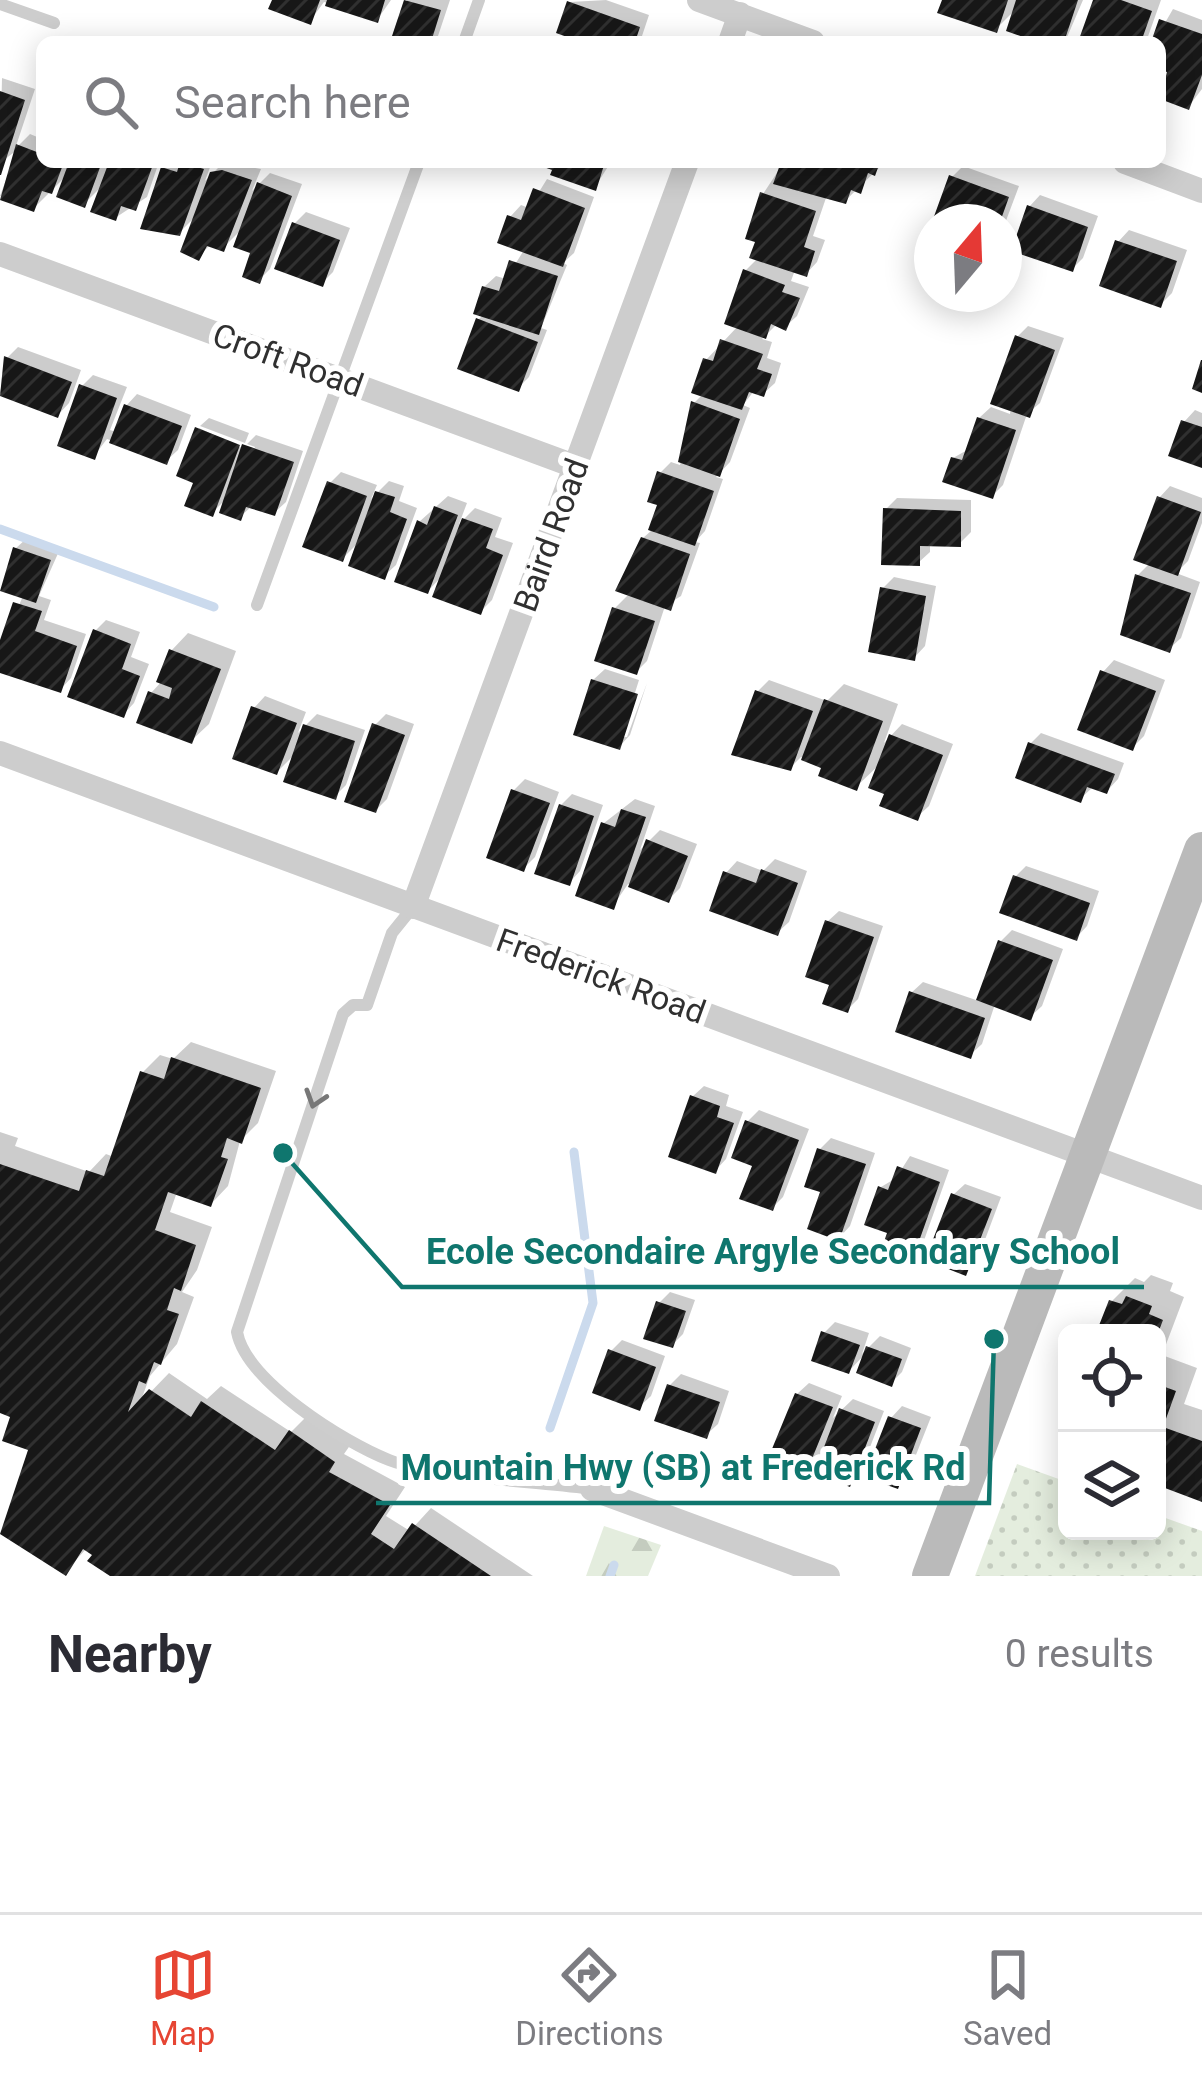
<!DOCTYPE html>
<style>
body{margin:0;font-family:Roboto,sans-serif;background:#f2f2f3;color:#2b2b33}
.controls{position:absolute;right:36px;bottom:36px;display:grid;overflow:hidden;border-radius:18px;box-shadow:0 6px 30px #0003}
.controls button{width:108px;height:108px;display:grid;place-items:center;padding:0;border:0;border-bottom:3px solid #e1e1e2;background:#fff;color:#2b2b33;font:60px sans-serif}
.compass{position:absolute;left:914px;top:204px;width:108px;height:108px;border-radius:50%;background:#fff;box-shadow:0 6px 30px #0003;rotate:19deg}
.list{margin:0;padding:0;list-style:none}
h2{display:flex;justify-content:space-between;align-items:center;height:156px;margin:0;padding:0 48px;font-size:51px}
h2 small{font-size:39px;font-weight:400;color:#7c7c81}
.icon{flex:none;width:66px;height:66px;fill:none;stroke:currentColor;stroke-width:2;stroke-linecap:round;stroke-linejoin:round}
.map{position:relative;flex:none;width:1202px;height:1576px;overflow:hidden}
.search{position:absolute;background:#fff;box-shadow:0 6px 30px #0003;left:36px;right:36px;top:36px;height:132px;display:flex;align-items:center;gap:30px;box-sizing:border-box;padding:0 42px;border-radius:18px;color:#7c7c81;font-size:45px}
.sheet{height:336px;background:#fff}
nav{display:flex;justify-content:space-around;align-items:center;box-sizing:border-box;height:168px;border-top:3px solid #e1e1e2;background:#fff;font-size:33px;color:#7c7c81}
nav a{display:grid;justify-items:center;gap:6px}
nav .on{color:#e64533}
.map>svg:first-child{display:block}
</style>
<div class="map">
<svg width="1202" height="1576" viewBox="0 0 1202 1576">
<defs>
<pattern id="forest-firs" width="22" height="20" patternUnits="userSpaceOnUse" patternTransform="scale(3)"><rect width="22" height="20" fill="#e4edde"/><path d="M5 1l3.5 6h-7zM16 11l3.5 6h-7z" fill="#c4ccbf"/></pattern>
<pattern id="park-dots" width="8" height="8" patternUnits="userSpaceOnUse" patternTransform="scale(3)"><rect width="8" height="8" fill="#e4edde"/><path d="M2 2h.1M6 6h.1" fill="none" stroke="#c4ccbf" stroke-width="1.8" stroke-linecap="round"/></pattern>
<pattern id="building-hatch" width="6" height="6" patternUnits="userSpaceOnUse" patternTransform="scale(3)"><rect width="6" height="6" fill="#171717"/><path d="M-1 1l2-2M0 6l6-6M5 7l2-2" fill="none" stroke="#303030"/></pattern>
</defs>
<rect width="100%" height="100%" fill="#fff"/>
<path fill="url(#forest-firs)" d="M604 1526 661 1545 648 1576H586Z"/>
<path fill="url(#park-dots)" d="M1017 1464 1067 1482V1531H1157V1515L1202 1531V1576H975Z"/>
<path fill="#0003" d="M275 0H391L377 20 324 2 310 21Z
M407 0H450L436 42H393Z
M606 0 649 15 640 42H590L570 2Z
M945 0H1083L1065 42H1047L1016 9 996 29Z
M1096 0H1161L1146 42H1085Z
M1173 9 1202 20V89L1189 106 1171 70 1160 66V42H1154Z
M2 78 35 89 15 149 30 134 42 139V162H159L147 197 115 218 103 185 84 204 67 175 33 209 0 196 17 150 0 163Z
M171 162H212L205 181 224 162 261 169 252 191 270 173 302 184 270 269 259 280 242 229 223 248 211 244 198 257 197 215 179 233 164 169Z
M534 162H611L595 187Z
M784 162H885L845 201 827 195 813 236 825 240 817 262 806 274 795 270 791 281 809 287 797 316 785 327 777 324 762 339 772 342 767 358 781 363 775 383 763 394 754 391 743 405 750 408 730 462 716 477 723 479 705 531 695 542 700 543 681 596 665 606 647 661 636 672 615 608 630 593 643 538 652 530 660 503V473L671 462 680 465 694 403 703 394 706 360 738 326 745 271 758 258 763 194Z
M963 166 1019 186 1004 226 935 222 952 177Z
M547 179 594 197 574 253 563 263 567 265 541 328 547 330 529 377 518 388 478 320 484 314V287L496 276 506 279 524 250 510 217 521 205 529 208Z
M1040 195 1098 216 1083 258 1072 269 1029 207Z
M306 212 350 228 333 272 322 283 295 223Z
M1129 230 1187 250 1172 293 1161 304 1118 242Z
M1028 326 1064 338 1040 403 1027 414 1003 485 992 496 953 458 969 449 979 418 991 407 1010 414 1017 337Z
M18 347 81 370 69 403 58 415 0 393 7 358Z
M93 375 127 387 110 430 116 432 126 406 137 394 191 415 178 450 166 461 107 439 94 456 82 386Z
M1195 410 1202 413V465L1184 422Z
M209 418 249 433 245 443 200 426Z
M199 428 253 453 255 447 247 444 256 435 303 451 286 502 274 513 252 506 240 517 227 498 212 513 197 481Z
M341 472 377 485 371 499 389 481 404 486 399 501 417 508 396 565 384 576 361 540 342 559 330 483Z
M1170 486 1202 498V523L1188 561 1176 573 1200 582 1181 638 1169 649 1138 575 1150 563 1159 498Z
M448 496 467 503 459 524 475 508 502 518 495 537 513 543 492 600 480 612 444 574 428 591 419 522Z
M897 498 971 500V532L959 544 930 543V552L918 563 886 509Z
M27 538 60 549 39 596 51 600 44 620 86 634 71 678 60 690 0 669V649L23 596 15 549Z
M894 577 936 586 925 646 914 658 883 588Z
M106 620 140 632 131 657 149 664 134 703 123 715 95 631Z
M188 633 236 651 209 724 191 741 151 693 162 681 171 651Z
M1114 660 1165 680 1144 736 1132 748 1103 672Z
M605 669 639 680 621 737H627L647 683 630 735 619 747 593 680Z
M769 680 827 701 844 684 898 704 884 743 902 724 953 744 929 806 917 817 887 793 881 763 856 787 801 757 790 768 758 691Z
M265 696 306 712 298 733 317 714 365 730 346 785 335 796 297 752 277 772 254 708Z
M386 714 414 724 387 799 376 810 375 725Z
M1041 733 1124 763 1118 779 1107 791 1092 788 1080 799 1030 744Z
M525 779 559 792 535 857 523 869 514 790Z
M572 794 603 805 580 871 569 883 561 805Z
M635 799 655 806 640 850 660 830 697 844 680 888 668 900 628 884 613 906 604 823Z
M775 859 807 871 789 922 777 933 726 873 737 861 763 871Z
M1026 866 1099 891 1087 926 1076 938 1015 877Z
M839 911 883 926 858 999 847 1010 827 922Z
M1012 930 1063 949 1042 1006 1030 1017 995 1004 982 1044 970 1055 911 993 923 982 979 1001 1000 942Z
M191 1042 276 1071 258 1123 240 1141 228 1186 211 1204 177 1192 170 1212 212 1227 197 1270 182 1292 194 1297 177 1344 150 1376 140 1403 169 1373 207 1399 221 1386 291 1432 308 1415 351 1444 344 1454 405 1487 386 1516 410 1531 431 1508 533 1576H116L87 1548 65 1572 32 1448 14 1415 0 1410V1132L18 1138 15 1146 89 1172 106 1154 114 1157 143 1072 160 1055 173 1059Z
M704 1086 729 1095 726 1106 743 1112 726 1159 715 1171 692 1097Z
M759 1110 809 1129 783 1197 772 1208 747 1122Z
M831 1138 875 1153 850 1226 839 1238 820 1149Z
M910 1156 949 1170 922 1246 911 1257 891 1231 881 1187 896 1178Z
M965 1184 1001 1197 977 1261 965 1272 953 1195Z
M1151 1275 1173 1283 1170 1291 1184 1297 1162 1355 1197 1368 1184 1404 1202 1410V1499L1157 1484V1333H1099L1112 1301 1135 1278 1144 1282Z
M670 1292 695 1300 683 1334 672 1345 659 1303Z
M835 1322 869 1333 862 1354 880 1336 911 1348 902 1372 891 1383 866 1353 849 1371 824 1333Z
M622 1340 665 1356 651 1396 639 1407 611 1351Z
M681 1374 729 1391 718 1424 706 1435 670 1385Z
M809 1383 842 1396 833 1418 853 1399 884 1411 860 1473 849 1484 825 1451 804 1473 797 1394Z
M902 1406 931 1417 908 1475 897 1486 891 1418Z"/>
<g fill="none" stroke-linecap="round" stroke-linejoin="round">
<path stroke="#cbdaed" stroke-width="9" d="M0 529 214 607
M550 1428 593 1303 574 1152
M610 1576 614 1565"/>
</g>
<path fill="url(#building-hatch)" d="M272 0H320L311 25 268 9Z
M327 0H385L378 23 325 6Z
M404 0 441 10 431 42H390Z
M942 0H1008L997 33 937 13Z
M1016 0H1078L1064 42H1038L1006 31Z
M1093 0H1121L1152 11 1141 42H1078Z
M567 1 640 27 635 42H581L556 33Z
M1159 19 1202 34V75L1189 110 1160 99 1167 72 1160 70V42H1151Z
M0 91 25 100 1 175H0Z
M16 144 42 154V162H64L52 194 42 191 34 212 0 200Z
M69 162H102L85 208 56 197Z
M109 162H154L136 211 121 206 116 221 90 212Z
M180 162 204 169 180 236 140 229 161 167 177 172Z
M530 162H605L596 191 550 175 552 170Z
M781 162H880L875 176 868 173 861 194 851 190 846 204 773 184Z
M222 170 252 180 224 252 207 246 199 261 180 252 210 172Z
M949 175 1009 197 1000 222H932Z
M257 182 292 196 260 284 242 277 250 253 233 247Z
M533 188 585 208 563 267 497 243 507 215 521 220Z
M760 192 816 211 804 247 815 251 807 277 749 258 755 242 745 239Z
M1027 205 1088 227 1073 272 1011 251Z
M292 222 340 240 323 287 274 269Z
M1115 240 1177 261 1161 308 1099 286Z
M509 260 558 276 539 335 473 314 482 286 499 291Z
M743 269 785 285 782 292 800 298 786 331 771 324 766 339 724 324Z
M476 318 538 342 519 392 457 369Z
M1015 335 1055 350 1030 418 990 404Z
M720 339 763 354 757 369 772 374 764 397 749 392 742 410 691 393 703 358 713 361Z
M4 356 72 382 58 418 0 396Z
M1201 360H1202V393L1192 389Z
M79 384 117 398 95 460 57 446Z
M691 401 740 419 720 477 678 462Z
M124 404 182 426 167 465 109 443Z
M977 417 1016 430 993 499 942 482 951 457 962 460Z
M1181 420 1202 427V468L1168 456Z
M195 427 240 445 213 517 184 506 193 483 176 476Z
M242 444 294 462 275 516 246 507 241 521 219 513Z
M657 471 714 491 695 546 648 530 657 505 647 502Z
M327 481 367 496 343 562 302 547Z
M375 491 395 497 390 512 407 519 385 580 348 566Z
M1157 496 1201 512 1178 576 1133 560Z
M434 506 458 515 428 594 394 582 417 520 427 525Z
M883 508 961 511V547L920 546V566L881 565Z
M462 518 493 529 486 548 503 555 481 615 432 597Z
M641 537 690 554 671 611 615 591Z
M13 547 51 560 36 603 0 591Z
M1135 574 1191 593 1170 653 1120 635Z
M880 587 926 596 915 661 868 652Z
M13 602 42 611 35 631 77 646 61 693 0 673V640Z
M612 607 655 621 637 675 594 661Z
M93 629 131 644 122 669 140 676 124 718 67 697Z
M169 649 221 669 192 744 136 723 148 691 169 699 172 688 156 682Z
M1100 670 1156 691 1133 751 1077 730Z
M591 679 638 694 620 750 573 735Z
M755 690 813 711 791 771 731 755Z
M824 699 883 721 857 791 818 776 821 768 801 760Z
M251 706 297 723 277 775 232 759Z
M372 723 405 735 376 813 344 802Z
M303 724 355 741 336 800 283 782Z
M889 734 943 755 918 821 879 806 884 794 868 788Z
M1028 742 1115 774 1107 794 1087 787 1081 803 1015 778Z
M511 789 550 803 524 872 486 858Z
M559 804 594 816 570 886 534 874Z
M621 809 646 817 614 910 575 896 601 822 615 827Z
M646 839 688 856 669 903 628 887Z
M761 869 798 883 778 936 709 911 723 871 756 883Z
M1013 875 1090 903 1077 941 999 913Z
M825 920 874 937 848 1013 822 1004 829 985 805 977Z
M998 940 1053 960 1031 1021 976 1000Z
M909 991 985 1018 971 1059 895 1032Z
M171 1057 261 1088 242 1144 227 1138 221 1157 228 1159 211 1207 168 1192 155 1230 196 1245 181 1291 174 1288 167 1310 179 1314 161 1365 154 1362 146 1384 139 1381 128 1412 149 1389 191 1417 201 1401 275 1450 289 1430 335 1462 329 1472 390 1505 371 1534 394 1549 412 1523 491 1576H110L87 1561 92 1555 83 1549 66 1576 0 1534 28 1450 2 1441 10 1417 0 1413V1164L79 1191 86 1170 104 1176 140 1071 164 1079Z
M690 1095 720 1106 717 1117 734 1123 716 1174 668 1157Z
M745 1120 799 1140 773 1211 739 1199 752 1166 731 1158Z
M817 1148 866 1164 839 1241 807 1229 820 1192 804 1187Z
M897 1166 940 1182 912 1261 881 1250 887 1233 864 1225 878 1186 888 1190Z
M951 1193 992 1209 966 1276 925 1260Z
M1126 1296 1152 1306 1149 1314 1163 1320 1158 1333H1096L1109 1300 1122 1304Z
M656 1301 686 1311 673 1348 643 1339Z
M821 1331 860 1345 849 1374 811 1361Z
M866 1346 902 1359 892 1387 856 1373Z
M608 1349 656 1367 640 1411 592 1393Z
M667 1384 720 1402 707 1439 654 1421Z
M1157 1384 1176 1391 1163 1427 1202 1441V1502L1157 1485Z
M795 1393 833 1407 805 1476 767 1461Z
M839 1408 875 1422 850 1487 814 1473Z
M888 1416 921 1428 898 1489 864 1477Z"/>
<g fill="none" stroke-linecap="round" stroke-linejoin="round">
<path stroke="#cdcdcd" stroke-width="12" d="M0 4 54 23
M464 42 479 0
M257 605 419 162
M413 907 392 933 367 1005H353L343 1014 237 1332C246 1381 343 1442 389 1460 433 1477 540 1482 592 1489"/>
<path stroke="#cdcdcd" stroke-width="24" d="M699 0 813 42
M730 42 740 14
M1125 162 1202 191
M0 254 577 467
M0 753 1202 1198
M413 907 687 162
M592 1489 828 1576"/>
<path stroke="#bababa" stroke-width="36" d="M930 1576 1202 850"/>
</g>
<defs><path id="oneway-chevron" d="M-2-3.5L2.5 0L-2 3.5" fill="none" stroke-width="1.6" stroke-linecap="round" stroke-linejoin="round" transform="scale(3)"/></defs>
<use stroke="#777" href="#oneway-chevron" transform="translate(315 1099) rotate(108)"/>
<g text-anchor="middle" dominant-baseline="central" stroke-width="12" stroke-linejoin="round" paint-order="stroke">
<g font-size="33" fill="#303030" stroke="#fff">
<text transform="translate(288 360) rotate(20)">Croft Road</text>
<text transform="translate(551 535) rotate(-70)">Baird Road</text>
<text transform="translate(601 976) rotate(20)">Frederick Road</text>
</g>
</g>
<path fill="none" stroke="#0f766e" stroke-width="4.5" d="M283 1153L402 1287H1144M994 1339L989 1503H376"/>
<g fill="#0f766e" stroke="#fff" stroke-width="4.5">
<circle cx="283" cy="1153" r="12"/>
<circle cx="994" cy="1339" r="12"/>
</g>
<g font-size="36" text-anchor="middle" font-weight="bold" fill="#0f766e" stroke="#fff" stroke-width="12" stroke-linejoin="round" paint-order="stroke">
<text x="773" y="1264">Ecole Secondaire Argyle Secondary School</text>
<text x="683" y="1480">Mountain Hwy (SB) at Frederick Rd</text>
</g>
</svg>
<div class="controls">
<button><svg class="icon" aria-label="locate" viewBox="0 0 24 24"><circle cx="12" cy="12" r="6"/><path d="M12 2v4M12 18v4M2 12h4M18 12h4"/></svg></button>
<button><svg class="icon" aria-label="layers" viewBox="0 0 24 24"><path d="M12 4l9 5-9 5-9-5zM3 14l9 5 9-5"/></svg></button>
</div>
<svg class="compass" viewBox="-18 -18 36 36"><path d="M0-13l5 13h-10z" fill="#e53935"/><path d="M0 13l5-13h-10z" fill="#7c7c81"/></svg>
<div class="search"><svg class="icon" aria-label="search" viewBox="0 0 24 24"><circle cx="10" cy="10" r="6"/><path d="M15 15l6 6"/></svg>Search here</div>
</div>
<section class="sheet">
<h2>Nearby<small>0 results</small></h2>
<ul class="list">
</ul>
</section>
<nav>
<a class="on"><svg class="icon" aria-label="map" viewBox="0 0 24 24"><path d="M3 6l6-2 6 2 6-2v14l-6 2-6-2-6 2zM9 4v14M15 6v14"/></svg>Map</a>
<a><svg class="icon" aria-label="directions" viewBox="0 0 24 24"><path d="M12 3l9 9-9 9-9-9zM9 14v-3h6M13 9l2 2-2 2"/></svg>Directions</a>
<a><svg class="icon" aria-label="saved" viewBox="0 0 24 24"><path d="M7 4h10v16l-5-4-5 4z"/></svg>Saved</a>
</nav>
